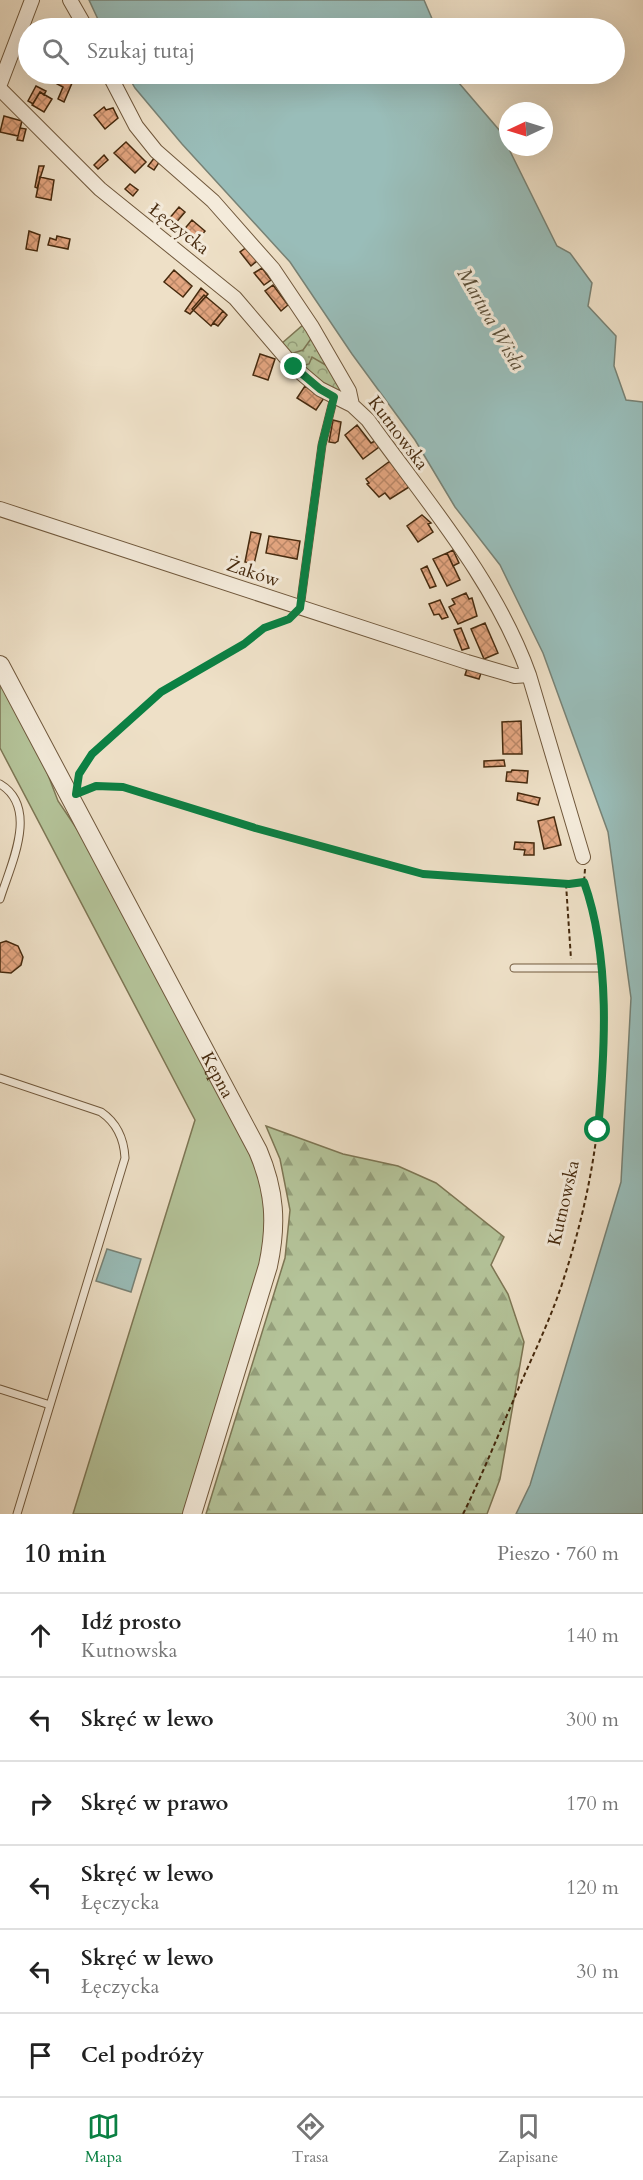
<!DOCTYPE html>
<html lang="pl">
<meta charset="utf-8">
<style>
body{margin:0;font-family:Cardo,serif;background:#f2f2f2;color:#222}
.compass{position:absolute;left:499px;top:102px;width:54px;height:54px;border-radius:50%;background:#fff;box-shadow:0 6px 24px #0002;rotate:266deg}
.stop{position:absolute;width:18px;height:18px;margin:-14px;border:4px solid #0b8043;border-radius:50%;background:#fff}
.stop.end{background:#0b8043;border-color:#fff;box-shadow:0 2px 6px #0008}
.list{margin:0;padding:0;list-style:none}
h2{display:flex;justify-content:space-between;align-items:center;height:78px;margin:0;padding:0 24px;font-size:26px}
h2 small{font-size:20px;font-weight:400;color:#767676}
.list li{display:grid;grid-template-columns:39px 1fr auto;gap:18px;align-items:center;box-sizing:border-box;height:84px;padding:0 24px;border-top:2px solid #e0e0e0}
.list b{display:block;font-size:22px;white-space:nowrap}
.list p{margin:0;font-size:20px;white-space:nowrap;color:#767676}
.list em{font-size:20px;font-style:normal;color:#767676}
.icon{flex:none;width:33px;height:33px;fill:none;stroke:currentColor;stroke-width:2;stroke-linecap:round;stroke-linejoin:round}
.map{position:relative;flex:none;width:643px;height:1514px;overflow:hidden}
.search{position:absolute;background:#fff;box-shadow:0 6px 24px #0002;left:18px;right:18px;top:18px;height:66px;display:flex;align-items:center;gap:15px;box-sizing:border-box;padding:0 21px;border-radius:33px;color:#767676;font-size:22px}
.sheet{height:582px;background:#fff}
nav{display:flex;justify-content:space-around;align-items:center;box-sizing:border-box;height:84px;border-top:2px solid #e0e0e0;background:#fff;font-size:16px;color:#767676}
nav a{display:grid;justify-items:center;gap:3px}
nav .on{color:#0b8043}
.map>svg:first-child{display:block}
</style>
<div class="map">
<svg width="643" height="1514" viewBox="0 0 643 1514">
<defs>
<pattern id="forest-firs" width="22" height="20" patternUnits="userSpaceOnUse" patternTransform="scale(1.5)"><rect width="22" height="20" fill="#b4c399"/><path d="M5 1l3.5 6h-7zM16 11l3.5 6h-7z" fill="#949f7b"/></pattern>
<pattern id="park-crowns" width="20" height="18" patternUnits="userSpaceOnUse" patternTransform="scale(1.5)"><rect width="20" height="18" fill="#b4c399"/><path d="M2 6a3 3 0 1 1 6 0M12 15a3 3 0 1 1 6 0" fill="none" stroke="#949f7b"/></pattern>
<pattern id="garden-dots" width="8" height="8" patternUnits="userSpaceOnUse" patternTransform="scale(1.5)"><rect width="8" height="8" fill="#b4c399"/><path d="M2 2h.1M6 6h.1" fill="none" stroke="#949f7b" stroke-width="1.8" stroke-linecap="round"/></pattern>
<pattern id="building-cross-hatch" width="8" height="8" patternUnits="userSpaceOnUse" patternTransform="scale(1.5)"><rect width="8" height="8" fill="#e3a580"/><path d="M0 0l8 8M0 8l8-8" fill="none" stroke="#ba8767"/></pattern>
</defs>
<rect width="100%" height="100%" fill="#eee0c7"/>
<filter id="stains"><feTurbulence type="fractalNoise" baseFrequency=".00333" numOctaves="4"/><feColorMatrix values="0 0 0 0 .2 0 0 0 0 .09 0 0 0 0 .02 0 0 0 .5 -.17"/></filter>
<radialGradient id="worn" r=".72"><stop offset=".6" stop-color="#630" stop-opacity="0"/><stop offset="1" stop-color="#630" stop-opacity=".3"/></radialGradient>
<path fill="#b4c399" stroke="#7d7654" stroke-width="1.5" d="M0 680 45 767 58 801 81 835 245 1141 265 1188 266 1247 185 1514H73L195 1120 0 748Z"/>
<path fill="url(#forest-firs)" stroke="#7d7654" stroke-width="1.5" d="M266 1126 343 1154 398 1166 436 1183 504 1237 491 1265 508 1294 524 1342 500 1479 487 1514H206L285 1258 290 1210 280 1159Z"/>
<path fill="url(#park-crowns)" stroke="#7d7654" stroke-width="1.5" d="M303 325 345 391 339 396 302 366 281 344Z"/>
<path fill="url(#garden-dots)" stroke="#7d7654" stroke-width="1.5" d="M313 336 329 367 312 357 309 364 302 366 290 354 303 350Z"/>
<path fill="#99bdb9" stroke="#788275" stroke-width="1.5" d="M89 0H424L436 28H102Z
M127 74H455L459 83 500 131 557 246 570 253 592 283 588 306 616 336 614 366 626 400 643 402V1514H516L530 1485 621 1182 631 998 608 832 543 653 500 565 455 507 415 440 352 354 290 262 182 144 135 88Z
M107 1249 141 1259 131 1292 96 1281Z"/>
<path fill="url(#building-cross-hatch)" stroke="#462a0e" stroke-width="1.5" d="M60 77 72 83 64 102 58 99 63 87 57 84Z
M36 86 46 91 44 95 40 92 33 104 28 101Z
M40 92 52 99 44 112 32 105Z
M104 107 106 110 113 108 118 118 105 129 94 115Z
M4 116 22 121 18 136 0 132Z
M20 128 26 129 23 141 17 140Z
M126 142 146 162 135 173 114 153Z
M104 155 108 160 98 169 94 165Z
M155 157 160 161 154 170 148 166Z
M39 166H44L37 188 35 187Z
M40 177 54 180 51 200 36 197Z
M130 184 138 190 133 196 125 189Z
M179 207 185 212 174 225 168 220Z
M192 220 205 231 195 243 182 232Z
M29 231 40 235 37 251 26 249Z
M57 236 70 239 68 249 48 245 50 238 56 240Z
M247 247 257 261 251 266 240 252Z
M262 268 271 280 264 285 254 273Z
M174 270 192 286 183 297 164 282Z
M273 285 288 305 281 311 265 291Z
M201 288 208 294 190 314 185 311Z
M204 295 223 311 211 326 192 309Z
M223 311 227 315 218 326 213 323Z
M260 354 275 359 268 380 253 375Z
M305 386 324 398 316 410 297 398Z
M333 420 341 422 338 441 335 443 329 442Z
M357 425 371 443 375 441 379 447 363 459 345 435Z
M390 461 409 487 390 499 385 493 379 497 367 484 369 483 366 479Z
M422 515 431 523 428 524 433 532 418 542 407 526Z
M251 532 261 534 254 564 245 562Z
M269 536 300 541 297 559 266 553Z
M453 550 459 563 453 566 447 553Z
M447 553 460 580 447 586 433 559Z
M427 566 436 586 430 588 421 569Z
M466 593 469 599 472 598 477 616 458 624 449 607 455 604 452 599Z
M440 600 448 617 442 619 439 614 434 615 429 604Z
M485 623 498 653 484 659 471 629Z
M461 628 469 648 462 650 454 630Z
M467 669 481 673 479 679 465 675Z
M521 721 522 754H503L502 722Z
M504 760 505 766 484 767V761Z
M512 770 528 771 527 783 506 781 507 772H511Z
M518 793 540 798 538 805 517 800Z
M554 817 561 845 544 849 538 821Z
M515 842 534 843V855H524L525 850 514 849Z
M6 941 18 946 23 957 21 965 11 973 0 972V943Z"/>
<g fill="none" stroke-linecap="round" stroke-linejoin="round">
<defs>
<path id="service" d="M300 608 322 445 334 397
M0 784C40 808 10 866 0 899
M514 968H600
M0 1078 101 1112C117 1123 124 1139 125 1158L17 1514
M0 1389 50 1405"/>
<path id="minor" d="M70 0 86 28
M109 74 136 126 156 151 213 201 273 269 312 327 349 391 352 405 368 420C426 501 495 580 529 675L583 857
M0 84 32 0
M0 89 100 189 235 298 294 367 320 389 352 405
M0 509 467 662 515 676 529 675"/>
<g id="tertiary">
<path id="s1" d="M0 665 258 1151C275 1191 277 1224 268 1266L192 1514"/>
</g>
</defs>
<use href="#service" stroke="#70583c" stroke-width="9"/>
<use href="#minor" stroke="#70583c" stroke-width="16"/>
<use href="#tertiary" stroke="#70583c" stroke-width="20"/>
<path stroke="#462a0e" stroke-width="2" stroke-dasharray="4.5 3" stroke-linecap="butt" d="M78 779 91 754 161 692 244 643 264 628 292 617
M82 791 96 786 123 787 255 828 423 874 569 884 584 882
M585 869 584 882 595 911 599 961
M566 884 571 959
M463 1514C481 1478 495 1442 511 1406 528 1365 548 1326 562 1284 596 1182 609 1082 600 975"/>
<use href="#service" stroke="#f4ebdb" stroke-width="7"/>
<use href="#minor" stroke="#f4ebdb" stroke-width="14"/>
<use href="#tertiary" stroke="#f4ebdb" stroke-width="18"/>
</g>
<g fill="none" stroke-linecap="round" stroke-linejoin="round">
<path stroke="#0b8043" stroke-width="8" d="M294 367 320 389 334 397 322 445 300 608 289 619 264 628 244 644 161 692 92 754 79 774 76 794 96 786 123 787 255 828 423 874 569 884 584 882C611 958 605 1051 598 1130"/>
</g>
<g text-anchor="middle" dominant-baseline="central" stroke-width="6" stroke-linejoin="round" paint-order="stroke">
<g font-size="18" fill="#462a0e" stroke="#f4ebdb">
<text transform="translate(179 229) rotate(38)">Łęczycka</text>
<text transform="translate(398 433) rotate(53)">Kutnowska</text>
<text transform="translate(253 573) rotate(18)">Żaków</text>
<text stroke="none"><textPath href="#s1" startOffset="464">Kępna</textPath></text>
<text transform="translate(564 1203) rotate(-77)">Kutnowska</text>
</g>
<g font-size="20" font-style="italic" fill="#5b4f39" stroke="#f4ebdb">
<text transform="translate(491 319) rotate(60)">Martwa Wisła</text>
</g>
</g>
<rect width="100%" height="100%" filter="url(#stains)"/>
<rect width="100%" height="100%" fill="url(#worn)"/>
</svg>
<svg class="compass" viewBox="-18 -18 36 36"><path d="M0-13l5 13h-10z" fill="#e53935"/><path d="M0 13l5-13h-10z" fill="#767676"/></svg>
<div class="stop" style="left:598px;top:1130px"></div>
<div class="stop end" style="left:294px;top:367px"></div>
<div class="search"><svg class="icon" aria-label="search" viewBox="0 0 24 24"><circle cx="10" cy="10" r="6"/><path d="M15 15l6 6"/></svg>Szukaj tutaj</div>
</div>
<section class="sheet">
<h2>10 min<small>Pieszo · 760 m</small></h2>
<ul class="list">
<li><svg class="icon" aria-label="ahead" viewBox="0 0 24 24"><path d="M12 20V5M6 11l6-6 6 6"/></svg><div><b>Idź prosto</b><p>Kutnowska</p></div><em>140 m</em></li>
<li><svg class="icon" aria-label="left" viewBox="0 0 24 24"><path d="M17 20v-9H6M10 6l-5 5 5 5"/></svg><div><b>Skręć w lewo</b></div><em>300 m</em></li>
<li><svg class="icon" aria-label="right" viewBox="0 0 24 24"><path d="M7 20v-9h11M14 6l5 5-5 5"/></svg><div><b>Skręć w prawo</b></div><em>170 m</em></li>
<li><svg class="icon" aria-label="left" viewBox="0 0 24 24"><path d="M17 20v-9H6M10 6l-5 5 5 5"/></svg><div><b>Skręć w lewo</b><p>Łęczycka</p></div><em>120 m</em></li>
<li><svg class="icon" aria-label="left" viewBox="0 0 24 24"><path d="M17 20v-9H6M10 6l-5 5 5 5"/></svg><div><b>Skręć w lewo</b><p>Łęczycka</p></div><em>30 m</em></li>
<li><svg class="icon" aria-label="arrive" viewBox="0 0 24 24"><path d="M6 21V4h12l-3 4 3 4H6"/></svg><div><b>Cel podróży</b></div></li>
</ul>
</section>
<nav>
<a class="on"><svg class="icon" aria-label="map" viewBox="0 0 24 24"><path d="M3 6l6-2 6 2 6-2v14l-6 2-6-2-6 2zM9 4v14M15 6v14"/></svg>Mapa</a>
<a><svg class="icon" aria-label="directions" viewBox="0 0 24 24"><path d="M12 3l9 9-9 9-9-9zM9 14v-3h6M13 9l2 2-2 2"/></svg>Trasa</a>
<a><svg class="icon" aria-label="saved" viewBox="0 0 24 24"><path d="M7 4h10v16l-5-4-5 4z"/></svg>Zapisane</a>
</nav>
